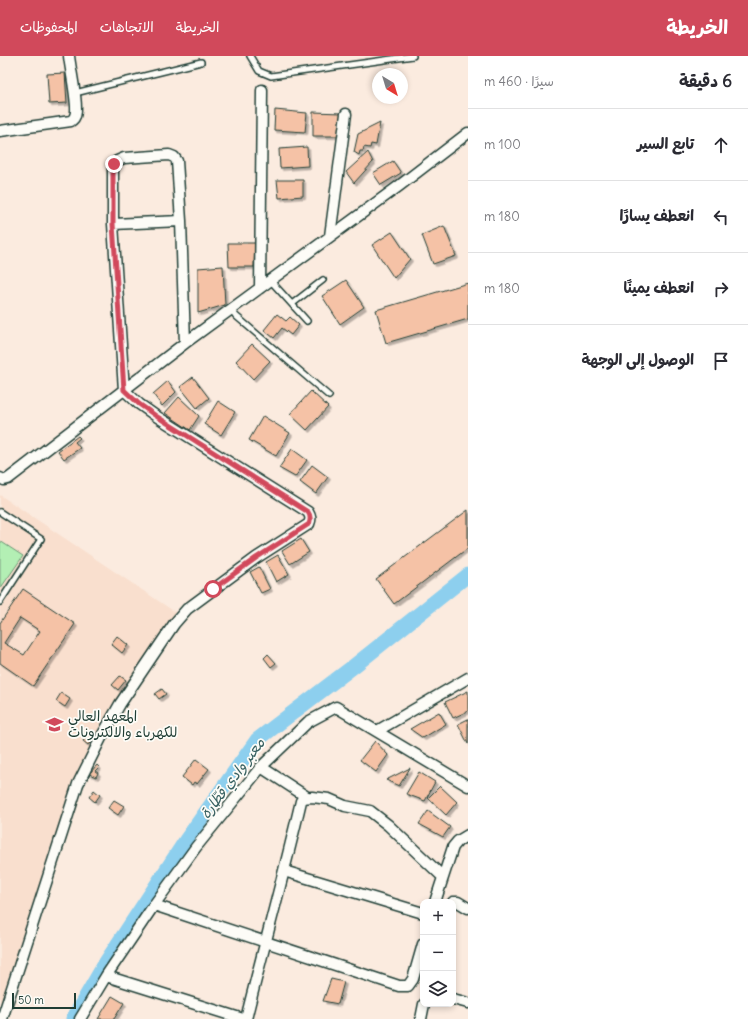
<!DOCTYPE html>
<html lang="ar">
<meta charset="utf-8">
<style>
body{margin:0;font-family:Delius,"Playpen Sans Arabic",sans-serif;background:#f2f2f3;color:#2b2b33;direction:rtl}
.controls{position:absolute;right:12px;bottom:12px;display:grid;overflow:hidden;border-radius:8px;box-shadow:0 2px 6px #0003}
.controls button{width:36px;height:36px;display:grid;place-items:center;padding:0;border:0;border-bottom:1px solid #e1e1e2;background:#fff;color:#2b2b33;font:20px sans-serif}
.compass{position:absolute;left:372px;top:12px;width:36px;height:36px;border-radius:50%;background:#fff;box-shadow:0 2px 6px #0003;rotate:142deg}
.scale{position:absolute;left:12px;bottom:10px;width:64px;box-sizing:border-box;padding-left:4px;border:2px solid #1f3d34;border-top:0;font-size:11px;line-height:14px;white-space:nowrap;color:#1f3d34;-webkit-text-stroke:3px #fdfcf7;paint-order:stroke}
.stop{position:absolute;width:12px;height:12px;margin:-9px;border:3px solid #d1495b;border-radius:50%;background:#fff}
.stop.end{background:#d1495b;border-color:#fff;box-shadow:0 1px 4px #0008}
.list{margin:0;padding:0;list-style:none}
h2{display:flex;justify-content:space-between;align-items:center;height:52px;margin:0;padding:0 16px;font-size:17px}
h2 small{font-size:13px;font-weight:400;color:#7c7c81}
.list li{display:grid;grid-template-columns:26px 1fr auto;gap:12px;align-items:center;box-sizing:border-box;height:72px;padding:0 16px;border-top:1px solid #e1e1e2}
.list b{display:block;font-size:15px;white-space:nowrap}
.list em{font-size:13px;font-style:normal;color:#7c7c81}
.icon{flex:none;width:22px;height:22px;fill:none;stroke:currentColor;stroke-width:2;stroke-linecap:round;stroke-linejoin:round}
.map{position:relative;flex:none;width:468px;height:963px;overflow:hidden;direction:ltr}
header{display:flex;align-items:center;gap:24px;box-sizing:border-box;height:56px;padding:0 20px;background:#d1495b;color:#fff}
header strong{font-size:19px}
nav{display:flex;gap:22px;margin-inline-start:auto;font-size:14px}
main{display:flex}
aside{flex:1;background:#fff}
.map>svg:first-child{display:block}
</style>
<header>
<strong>الخريطة</strong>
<nav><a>الخريطة</a><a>الاتجاهات</a><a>المحفوظات</a></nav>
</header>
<main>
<aside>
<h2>6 دقيقة<small>سيرًا · 460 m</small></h2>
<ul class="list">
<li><svg class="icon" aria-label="ahead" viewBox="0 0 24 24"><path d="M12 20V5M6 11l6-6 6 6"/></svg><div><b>تابع السير</b></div><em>100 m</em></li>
<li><svg class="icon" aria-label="left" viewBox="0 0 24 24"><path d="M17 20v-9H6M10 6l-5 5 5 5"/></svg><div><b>انعطف يسارًا</b></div><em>180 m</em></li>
<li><svg class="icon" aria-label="right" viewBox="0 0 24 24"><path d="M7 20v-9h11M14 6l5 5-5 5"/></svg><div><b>انعطف يمينًا</b></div><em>180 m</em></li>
<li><svg class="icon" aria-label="arrive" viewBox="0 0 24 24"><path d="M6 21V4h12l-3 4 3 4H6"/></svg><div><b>الوصول إلى الوجهة</b></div></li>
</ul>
</aside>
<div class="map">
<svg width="468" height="963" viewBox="0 0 468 963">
<defs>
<filter id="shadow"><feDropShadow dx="2.5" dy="2.5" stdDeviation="0" flood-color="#0004"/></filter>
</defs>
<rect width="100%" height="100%" fill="#fbebdf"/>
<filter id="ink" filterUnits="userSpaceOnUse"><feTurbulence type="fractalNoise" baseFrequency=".025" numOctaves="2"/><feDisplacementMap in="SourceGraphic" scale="8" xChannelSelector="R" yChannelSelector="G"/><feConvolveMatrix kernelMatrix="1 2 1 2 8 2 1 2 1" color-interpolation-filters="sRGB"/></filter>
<g filter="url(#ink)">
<path fill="#f9dfce" d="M0 439 178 558 141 608 78 728 0 954Z"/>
<path fill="#b3efb4" stroke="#699674" d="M0 485 23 500 0 533Z"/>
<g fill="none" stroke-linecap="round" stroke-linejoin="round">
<path stroke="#8dcfee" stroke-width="15" d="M73 963 106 906 186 784 257 684 354 610 468 519"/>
</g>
<path fill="#f5c2a6" stroke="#1f3d34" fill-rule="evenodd" filter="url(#shadow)" d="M65 17 67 47 49 48 47 18Z
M275 54 307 57 305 76 274 74Z
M313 56 341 57V80H313Z
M380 67 376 89 371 88 370 92 364 91 363 95H360L359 99 354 96 358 78Z
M307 91 308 110 280 112 279 93Z
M368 96 373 106 354 127 346 116Z
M393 105 401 117 381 129 373 117Z
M277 124H303V140L279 142Z
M444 170 456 200 433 208 422 179Z
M392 176 410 203 394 222 372 189Z
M228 187H255L254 211H229Z
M223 210 225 249 198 257V212Z
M346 224 364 251 340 268 322 240Z
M468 227V263L386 287 376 254Z
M277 258 286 265 290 261 299 269 291 279 282 272 274 282 264 274Z
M252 288 270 305 253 323 236 305Z
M193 321 209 342 197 352 180 331Z
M168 325 176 336 162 350 153 338Z
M311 335 328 351 307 374 290 358Z
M179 341 199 360 190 374 165 357Z
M218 345 235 356 221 379 204 368Z
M263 360 290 377 276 400 249 384Z
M78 380 80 382 75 386 80 392 64 403 58 395Z
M292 393 307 404 295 421 279 412Z
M312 409 328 421 316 438 300 426Z
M468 454V492L394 548 376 523Z
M301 483 309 496 290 508 282 495Z
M278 499 289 518 276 526 266 506Z
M259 511 270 533 261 537 250 516Z
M23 533 75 568 33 630 0 607V567ZM20 562 40 575 24 599 4 587Z
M117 580 128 589 122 597 111 588Z
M268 598 276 607 271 611 264 602Z
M120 620 126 624 118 634 112 629Z
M162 633 166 638 159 643 155 638Z
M468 635V655L453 662 445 646Z
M61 637 70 643 65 651 56 645Z
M439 656 446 668 423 682 410 673Z
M468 663V688L458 668Z
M90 675 96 679 88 689 83 685Z
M375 685 388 699 376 716 360 704Z
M196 703 209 713 197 728 194 726 192 729 182 721Z
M97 709 99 711 95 715 98 717 96 721 89 718Z
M410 712 399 730 386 724Z
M419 716 435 726 425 745 406 738Z
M440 730 457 746 446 759 428 742Z
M94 734 100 739 95 746 89 741Z
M114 744 124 750 118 759 108 752Z
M428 755 450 771 443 781 419 768Z
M331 923 344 926 338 948 323 945Z
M112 940 124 947 114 963H98Z"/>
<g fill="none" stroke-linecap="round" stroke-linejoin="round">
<defs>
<path id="service" d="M250 0 259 15 271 20 413 0
M75 37 201 6
M270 224 307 265
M292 248 323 224
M231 253 236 260 329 340
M0 456 41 483 0 546"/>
<path id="minor" d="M0 75 71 65C73 63 74 63 75 60 79 52 70 11 69 0
M113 168 181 165
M330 180 346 58
M260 232 262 34
M0 422 4 424 8 423 185 287 399 130 468 77
M377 675 468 622
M261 711 307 741
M284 815 423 857
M435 846 453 791 458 785 468 779
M453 846H458L468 852
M154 849 399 930H408L413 923 423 888
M106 920 243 963
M453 943 468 947
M2 963 78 728 102 680 120 648 174 568 187 553 256 502 309 468C311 463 311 461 308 456L156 360 139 348 124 334 113 168V113L117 105 124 102 169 99 174 101 177 105 181 165 185 287
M80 963 106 920 154 849 196 791 261 711 308 666 336 651 468 730
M246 963C264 890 284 818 301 745L303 742 312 741 329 743 345 750 370 755 388 769 443 821
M421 963 424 948"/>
</defs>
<use href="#service" stroke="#1f3d34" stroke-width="8"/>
<use href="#minor" stroke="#1f3d34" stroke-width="13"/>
<use href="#service" stroke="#fdfcf7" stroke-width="5"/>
<use href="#minor" stroke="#fdfcf7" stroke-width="10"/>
</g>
</g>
<g fill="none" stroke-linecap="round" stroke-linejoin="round" filter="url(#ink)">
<path stroke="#d1495b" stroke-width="5" d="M114 108 113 113V168L124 334 139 348 156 360 308 456C311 460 311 463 309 468L256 502 213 533"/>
</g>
<defs>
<symbol id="university-bare" viewBox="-9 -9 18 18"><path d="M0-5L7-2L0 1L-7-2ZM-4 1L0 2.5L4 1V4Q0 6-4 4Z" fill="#d1495b" stroke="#fdfcf7" stroke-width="2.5" paint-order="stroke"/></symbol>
</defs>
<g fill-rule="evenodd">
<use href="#university-bare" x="42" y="656" width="25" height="25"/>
</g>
<g text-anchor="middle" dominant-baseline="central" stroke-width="3.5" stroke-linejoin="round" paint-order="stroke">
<g font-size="14" fill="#1f3d34" stroke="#fdfcf7" text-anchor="start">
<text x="68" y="660">المعهد العالي<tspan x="68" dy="16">للكهرباء والالكترونات</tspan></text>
</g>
<g font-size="15" font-style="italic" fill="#3a6262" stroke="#fdfcf7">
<text transform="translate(232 722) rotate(-53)">معبر وادي قطّارة</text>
</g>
</g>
</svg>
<div class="controls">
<button>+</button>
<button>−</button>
<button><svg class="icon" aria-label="layers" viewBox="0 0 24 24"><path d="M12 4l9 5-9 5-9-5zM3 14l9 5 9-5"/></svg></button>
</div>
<svg class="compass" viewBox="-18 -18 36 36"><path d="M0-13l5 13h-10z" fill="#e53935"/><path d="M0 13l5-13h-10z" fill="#7c7c81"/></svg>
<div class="scale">50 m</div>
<div class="stop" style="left:213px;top:533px"></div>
<div class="stop end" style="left:114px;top:108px"></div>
</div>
</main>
